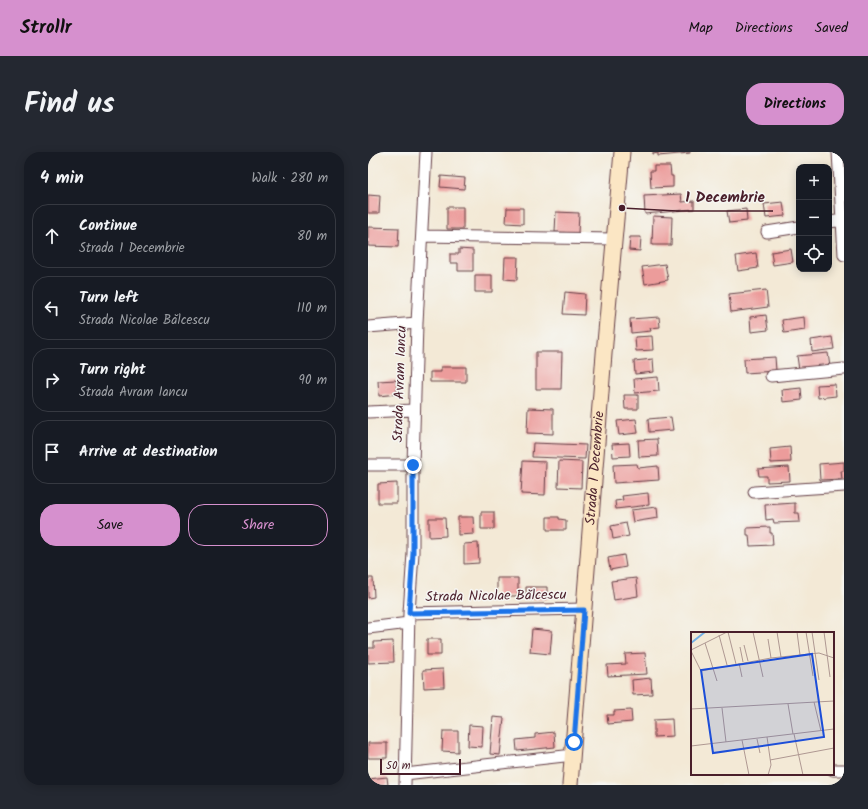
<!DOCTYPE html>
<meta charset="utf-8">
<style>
body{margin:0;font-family:Kalam,sans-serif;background:#242831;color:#f1f3f6}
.controls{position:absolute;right:12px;top:12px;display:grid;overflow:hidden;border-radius:8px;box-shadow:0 2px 10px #0003}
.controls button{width:36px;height:36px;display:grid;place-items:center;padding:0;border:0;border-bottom:1px solid #363941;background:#171b24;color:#f1f3f6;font:20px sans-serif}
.scale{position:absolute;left:12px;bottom:10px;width:81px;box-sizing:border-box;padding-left:4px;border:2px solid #4a1f2b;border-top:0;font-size:11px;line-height:14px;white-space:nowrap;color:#4a1f2b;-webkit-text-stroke:3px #f6f6f2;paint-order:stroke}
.stop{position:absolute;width:12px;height:12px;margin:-9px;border:3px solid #1a73e8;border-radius:50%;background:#fff}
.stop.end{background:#1a73e8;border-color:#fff;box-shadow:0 1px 4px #0008}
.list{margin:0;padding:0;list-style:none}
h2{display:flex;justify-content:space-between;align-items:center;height:52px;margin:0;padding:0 16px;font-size:17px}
h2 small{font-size:13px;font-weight:400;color:#9ea1a6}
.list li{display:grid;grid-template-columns:26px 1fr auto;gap:12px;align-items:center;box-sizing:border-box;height:64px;margin:0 8px 8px;padding:0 8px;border:1px solid #363941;border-radius:16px}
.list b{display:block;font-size:15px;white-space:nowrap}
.list p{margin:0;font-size:13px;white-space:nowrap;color:#9ea1a6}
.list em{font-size:13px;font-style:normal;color:#9ea1a6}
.actions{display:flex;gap:8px;padding:12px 16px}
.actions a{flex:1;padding:9px 0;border:1px solid #d690ce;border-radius:16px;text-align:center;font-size:14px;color:#d690ce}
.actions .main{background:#d690ce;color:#111}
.icon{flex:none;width:22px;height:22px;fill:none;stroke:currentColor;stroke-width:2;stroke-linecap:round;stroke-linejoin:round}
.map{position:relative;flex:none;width:476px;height:633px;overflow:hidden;border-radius:16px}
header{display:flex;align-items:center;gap:24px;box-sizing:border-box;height:56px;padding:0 20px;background:#d690ce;color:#111}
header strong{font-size:19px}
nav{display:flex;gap:22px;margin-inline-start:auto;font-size:14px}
.intro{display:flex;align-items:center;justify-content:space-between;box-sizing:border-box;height:96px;padding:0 24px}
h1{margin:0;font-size:28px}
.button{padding:10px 18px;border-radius:16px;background:#d690ce;color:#111;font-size:14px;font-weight:700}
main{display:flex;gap:24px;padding:0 24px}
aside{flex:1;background:#171b24;border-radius:16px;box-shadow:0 2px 10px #0003}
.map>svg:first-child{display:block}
</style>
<header>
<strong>Strollr</strong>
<nav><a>Map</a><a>Directions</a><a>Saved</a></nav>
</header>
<div class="intro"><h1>Find us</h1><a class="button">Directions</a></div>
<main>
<aside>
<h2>4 min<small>Walk · 280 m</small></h2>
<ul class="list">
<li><svg class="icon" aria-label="ahead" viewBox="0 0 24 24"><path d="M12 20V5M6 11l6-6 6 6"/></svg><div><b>Continue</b><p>Strada 1 Decembrie</p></div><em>80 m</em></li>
<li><svg class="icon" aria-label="left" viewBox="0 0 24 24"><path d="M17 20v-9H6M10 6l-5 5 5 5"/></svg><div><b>Turn left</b><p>Strada Nicolae Bălcescu</p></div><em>110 m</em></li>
<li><svg class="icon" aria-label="right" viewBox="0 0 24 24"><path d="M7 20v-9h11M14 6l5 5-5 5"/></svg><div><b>Turn right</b><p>Strada Avram Iancu</p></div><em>90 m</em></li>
<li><svg class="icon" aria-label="arrive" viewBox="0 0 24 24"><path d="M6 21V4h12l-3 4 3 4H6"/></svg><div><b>Arrive at destination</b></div></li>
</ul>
<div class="actions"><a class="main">Save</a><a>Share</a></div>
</aside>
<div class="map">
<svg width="476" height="633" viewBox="0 0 476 633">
<rect width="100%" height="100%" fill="#f6f6f2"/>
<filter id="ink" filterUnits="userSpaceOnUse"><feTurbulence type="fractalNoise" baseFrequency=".025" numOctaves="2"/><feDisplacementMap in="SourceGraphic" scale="8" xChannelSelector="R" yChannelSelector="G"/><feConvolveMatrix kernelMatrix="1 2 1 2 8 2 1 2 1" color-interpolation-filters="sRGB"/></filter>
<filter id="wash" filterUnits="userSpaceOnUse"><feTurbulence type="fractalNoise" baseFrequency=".012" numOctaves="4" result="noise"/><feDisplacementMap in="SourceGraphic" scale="16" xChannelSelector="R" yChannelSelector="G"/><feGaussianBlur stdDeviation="0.9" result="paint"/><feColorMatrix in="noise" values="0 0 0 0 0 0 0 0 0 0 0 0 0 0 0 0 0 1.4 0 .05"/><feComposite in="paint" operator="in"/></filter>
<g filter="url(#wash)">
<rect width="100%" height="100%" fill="#f3e9d6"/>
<g id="blocks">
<path fill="#ec9c9b" d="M285 0H322V1L290 4V1L285 2Z
M286 14H302L303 24H305V35L283 36 282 19H286Z
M73 24 97 26 96 37 72 35Z
M313 42 314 50 326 49V57L277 62 276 44Z
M0 43 12 44 11 61H0Z
M415 50 417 64 398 66 396 52Z
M79 55H95V77H79Z
M139 56H155V72L138 71Z
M378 57 379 69 361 71 359 59Z
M188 60 211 61 210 81 187 80Z
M285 64 304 65 303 93H284Z
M0 75 31 76 30 95 0 94Z
M262 85H273L272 99 261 98Z
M91 97 105 98V119H90V111H82V102H91Z
M423 97 425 110 405 113 403 100Z
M388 101 390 116 370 119 368 104Z
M137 105H150L149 128 136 127Z
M297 112 300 128 277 132 274 115Z
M107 123H124V140H107Z
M398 138 400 155 363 160 361 142Z
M197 140 217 142 216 163 195 162Z
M398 163 400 178 383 180 382 165Z
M291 165 292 175 282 176 283 179 263 181 262 167Z
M436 165 437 178 416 181 414 168Z
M284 184 285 198 268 199 267 185Z
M464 185 466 197 444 200 443 188Z
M168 200H194L193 237H168Z
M460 201 462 215 431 218 429 204Z
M407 205 408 219 377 221 376 207Z
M285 207 286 220 267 222 266 209Z
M73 215H98V230H62V220H73Z
M290 225 291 239 267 241 266 227Z
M28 228 29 242 11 244 10 229Z
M467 232 468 244 450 246 449 233Z
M433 236 434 248 415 250 414 238Z
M256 243H270V257H257Z
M160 256 185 257V282L159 281Z
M303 265 305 278 281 280 280 267Z
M268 267 270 281 251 283 249 269Z
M289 287 290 304 271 305 270 288Z
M165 291 218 293 217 307 164 305Z
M261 291 262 304 245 305 244 292Z
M422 295 423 310 403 311 402 297Z
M155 309 178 310 177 343 153 342Z
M191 309 214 310 213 336 190 335Z
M476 310V319H473L474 327 452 328 451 312Z
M269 312 270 316 290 314 291 328 246 331 245 313Z
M421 315 422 329 399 330V324H391L390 317Z
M29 331V351H10V332Z
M280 341 281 353 248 357 247 349 255 348 254 344Z
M427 351V361H431L432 370 406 371 405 367 398 368 397 353Z
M289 355 290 366 265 370 263 358Z
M113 360H126V377H113Z
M90 365H105L106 382 90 383Z
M179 365H191V367L198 368V378H179Z
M61 366H77L78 384 61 385Z
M258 371 261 384 245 387 243 374Z
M402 375V381H404L405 393 382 394 381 383H379V376Z
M110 391 111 411 96 412V392Z
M256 403 258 415 242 418 240 406Z
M0 426H5L6 445 0 446Z
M129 426H150V444H129Z
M268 426 270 444 246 448 243 429Z
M158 435H179V447H158Z
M164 477 184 479 182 502 162 500Z
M59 487H73V503H59Z
M25 489 26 510 0 511V496H6V490Z
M277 501 279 522 240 524 239 513 258 512 257 502Z
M75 517 76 535 56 536 55 518Z
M283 526 284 542 265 543 264 528Z
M263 558 264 570 240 572 239 563H246V559Z
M125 565 136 566 132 603 122 602Z
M304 567 305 584 286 585V568Z
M101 573 115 574 114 595 100 594Z
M75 579H90V600L74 599Z
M186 580 187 595 149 599 148 588 167 586V582Z
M0 591H19V606H0Z
M19 625 20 633H0V627Z"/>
</g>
</g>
<g filter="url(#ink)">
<use href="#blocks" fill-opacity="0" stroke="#633d45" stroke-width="1"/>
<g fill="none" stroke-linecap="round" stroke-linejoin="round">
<defs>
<path id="street" d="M470 0 476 103
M461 70 476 68
M399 80 431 75
M54 84 246 87
M0 175 49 171
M403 224 476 217
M0 260 46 258
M0 313H45
M386 340 476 334
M41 461 216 457
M0 476 41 471
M465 618H476
M37 622 205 603
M37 633 41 461 45 401V313L49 171 58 0"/>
<g id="secondary">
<path id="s1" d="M202 633 236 202 254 0"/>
</g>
</defs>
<use href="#street" stroke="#633d45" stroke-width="13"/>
<use href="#secondary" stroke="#633d45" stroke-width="17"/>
<use href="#street" stroke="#fff" stroke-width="11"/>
<use href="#secondary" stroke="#fbe6c4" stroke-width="15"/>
</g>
</g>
<g fill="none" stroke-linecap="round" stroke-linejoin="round" filter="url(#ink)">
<path stroke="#1a73e8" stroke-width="5" d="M45 313V401L41 461 216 458 206 590"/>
</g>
<g text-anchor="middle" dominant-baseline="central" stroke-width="3" stroke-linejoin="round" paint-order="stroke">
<g font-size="14" fill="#4a1f2b" stroke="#f6f6f2">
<text transform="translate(32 232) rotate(-88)">Strada Avram Iancu</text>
<text stroke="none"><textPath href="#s1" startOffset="318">Strada 1 Decembrie</textPath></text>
<text transform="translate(128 444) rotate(-1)">Strada Nicolae Bălcescu</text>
</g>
</g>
<g transform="translate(323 480)">
<rect width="143" height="143" fill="#f3e9d6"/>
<path fill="none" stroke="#73b0e5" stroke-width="2" d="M0 11 14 0"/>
<path fill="none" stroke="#af9892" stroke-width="1" d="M37 0 45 32M62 0 72 45M86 0 90 25M106 0 109 23M115 0 122 44M121 0 128 48M133 0 139 45M28 3 36 33M77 7 80 26M14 11 26 49M53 13 57 29M49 15 52 30M0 18 36 0M0 19 10 39 80 26 128 21 143 26M48 31 51 45M123 70 130 99M97 72 102 102M31 76 35 110M0 77 143 69M103 102 112 143M76 105 80 133 77 143M66 107 69 121M51 108 58 143M0 114 143 97M79 128 143 116"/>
<path fill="#1d4ed8" fill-opacity="0.15" stroke="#1d4ed8" stroke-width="2" d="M121 22 133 105 22 121 10 38Z"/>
<rect width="143" height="143" fill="none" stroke="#4a1f2b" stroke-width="2"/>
</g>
<path fill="none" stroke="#4a1f2b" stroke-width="1.5" d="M254 56L309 59H405"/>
<circle fill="#4a1f2b" stroke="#f6f6f2" stroke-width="1.5" cx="254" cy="56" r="4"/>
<g font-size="15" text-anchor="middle" font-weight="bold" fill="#4a1f2b" stroke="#f6f6f2" stroke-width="3" stroke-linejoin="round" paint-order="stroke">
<text x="357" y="50">1 Decembrie</text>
</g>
</svg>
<div class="controls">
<button>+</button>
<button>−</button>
<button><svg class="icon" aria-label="locate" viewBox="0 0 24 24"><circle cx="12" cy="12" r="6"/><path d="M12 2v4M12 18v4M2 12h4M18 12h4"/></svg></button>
</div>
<div class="scale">50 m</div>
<div class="stop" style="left:206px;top:590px"></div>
<div class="stop end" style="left:45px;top:313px"></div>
</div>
</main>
